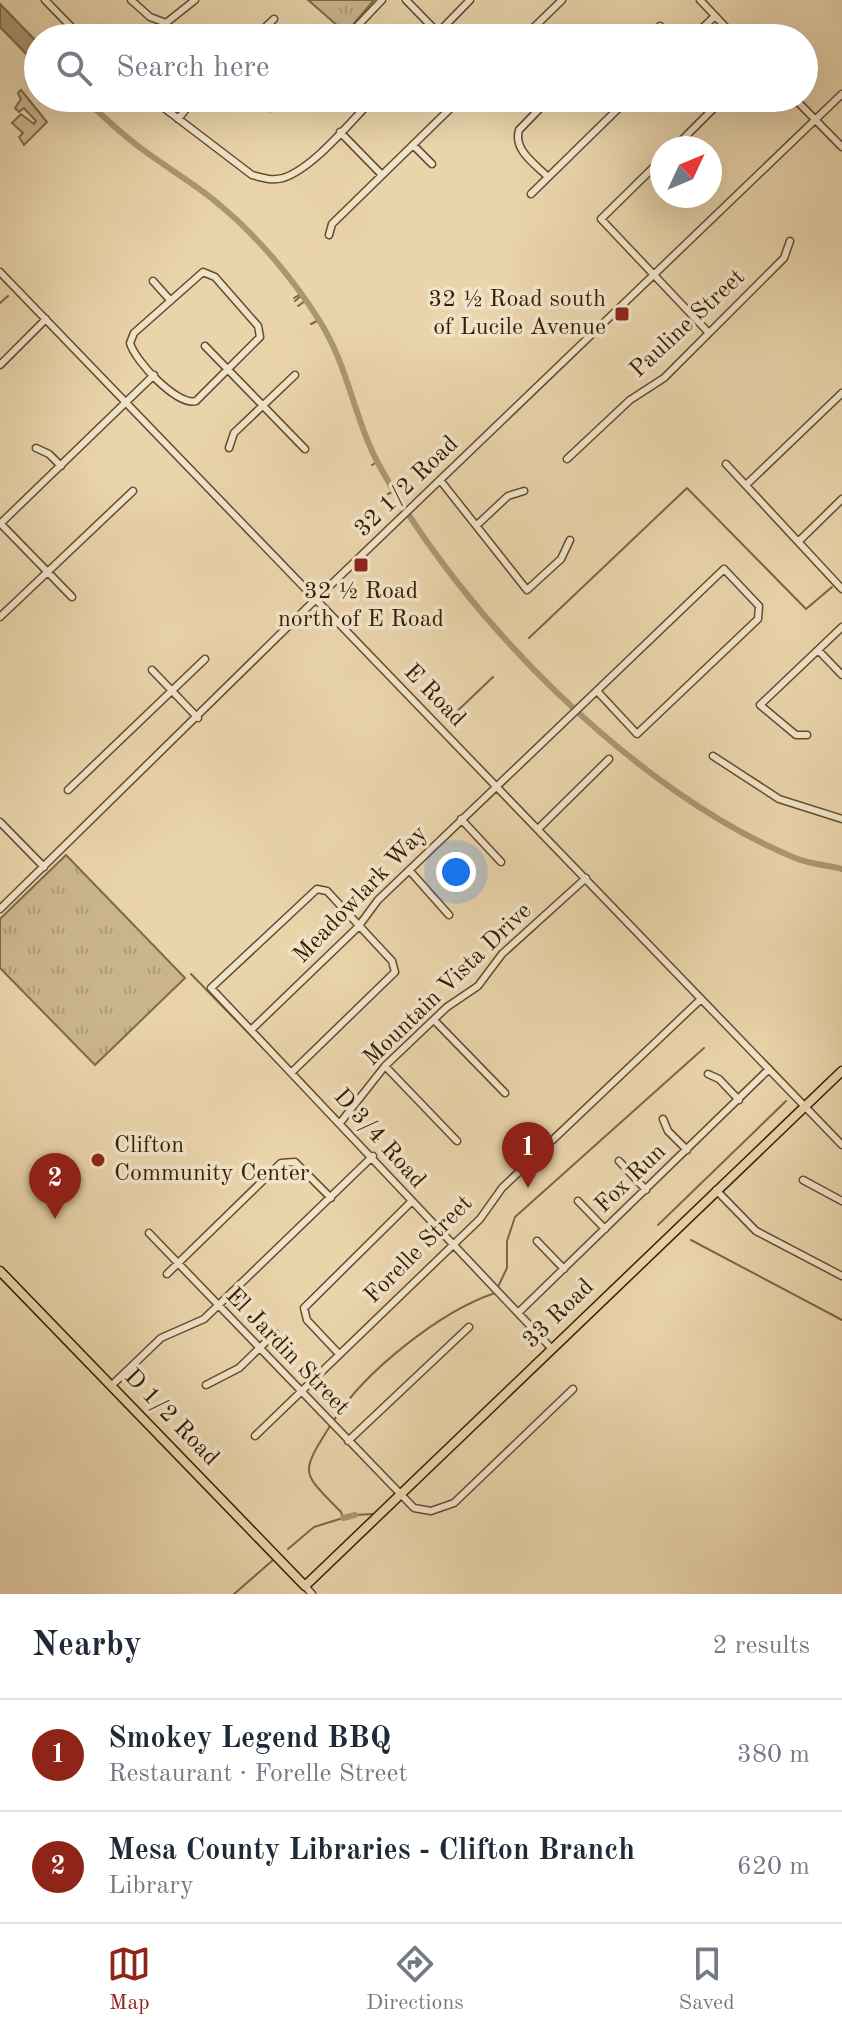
<!DOCTYPE html>
<meta charset="utf-8">
<style>
body{margin:0;font-family:"Old Standard TT",serif;background:#f2f2f3;color:#1f2937}
.compass{position:absolute;left:650px;top:136px;width:72px;height:72px;border-radius:50%;background:#fff;box-shadow:0 8px 32px #0002;rotate:46deg}
.you{position:absolute;left:456px;top:872px;width:28px;height:28px;margin:-20px;border:6px solid #fff;border-radius:50%;background:#1a73e8;box-shadow:0 0 0 12px #1a73e833}
.badge{display:grid;place-items:center;width:52px;height:52px;border-radius:50%;background:#8f2418;color:#fff;font-size:26px;font-weight:700}
.pin{position:absolute;translate:-50% -66px;filter:drop-shadow(0 2px 4px #0008)}
.pin::after{content:'';position:absolute;top:42px;width:28px;height:24px;background:inherit;clip-path:polygon(0 0,100% 0,50% 100%)}
.list{margin:0;padding:0;list-style:none}
h2{display:flex;justify-content:space-between;align-items:center;height:104px;margin:0;padding:0 32px;font-size:34px}
h2 small{font-size:26px;font-weight:400;color:#747a83}
.list li{display:grid;grid-template-columns:52px 1fr auto;gap:24px;align-items:center;box-sizing:border-box;height:112px;padding:0 32px;border-top:2px solid #e0e1e3}
.list b{display:block;font-size:30px;white-space:nowrap}
.list p{margin:0;font-size:26px;white-space:nowrap;color:#747a83}
.list em{font-size:26px;font-style:normal;color:#747a83}
.icon{flex:none;width:44px;height:44px;fill:none;stroke:currentColor;stroke-width:2;stroke-linecap:round;stroke-linejoin:round}
.map{position:relative;flex:none;width:842px;height:1594px;overflow:hidden}
.search{position:absolute;background:#fff;box-shadow:0 8px 32px #0002;left:24px;right:24px;top:24px;height:88px;display:flex;align-items:center;gap:20px;box-sizing:border-box;padding:0 28px;border-radius:44px;color:#747a83;font-size:30px}
.sheet{height:328px;background:#fff}
nav{display:flex;justify-content:space-around;align-items:center;box-sizing:border-box;height:112px;border-top:2px solid #e0e1e3;background:#fff;font-size:22px;color:#747a83}
nav a{display:grid;justify-items:center;gap:4px}
nav .on{color:#8f2418}
.map>svg:first-child{display:block}
</style>
<div class="map">
<svg width="842" height="1594" viewBox="0 0 842 1594">
<defs>
<pattern id="park-tufts" width="24" height="20" patternUnits="userSpaceOnUse" patternTransform="scale(2)"><rect width="24" height="20" fill="#cbb58f"/><path d="M3 7l-1-3M5 7V3M7 7l1-3M15 17l-1-3M17 17v-4M19 17l1-3" fill="none" stroke="#af9b7a"/></pattern>
</defs>
<rect width="100%" height="100%" fill="#ead4ac"/>
<filter id="stains"><feTurbulence type="fractalNoise" baseFrequency=".0025" numOctaves="4"/><feColorMatrix values="0 0 0 0 .2 0 0 0 0 .09 0 0 0 0 .02 0 0 0 .5 -.17"/></filter>
<radialGradient id="worn" r=".72"><stop offset=".6" stop-color="#630" stop-opacity="0"/><stop offset="1" stop-color="#630" stop-opacity=".3"/></radialGradient>
<path fill="#cbb58f" stroke="#806a48" stroke-width="2" d="M21 90 47 122 24 145 19 137 23 133 12 123 21 114 34 124 36 121 24 108 19 112 15 108 21 99 18 93Z"/>
<path fill="url(#park-tufts)" stroke="#806a48" stroke-width="2" d="M308 0H374L346 33Z
M66 855 185 978 95 1065 0 968V919Z"/>
<path fill="#ac9672" stroke="#7c6645" stroke-width="2" d="M0 4 38 43V66L0 27Z"/>
<g fill="none" stroke-linecap="round" stroke-linejoin="round">
<path stroke="#7c6645" stroke-width="2" d="M81 107 87 101
M294 298 299 295
M295 301 301 296
M0 303 8 296
M298 306 305 301
M311 324 319 320
M372 465 377 462
M388 494 394 491
M529 638 687 488 806 609 832 587
M450 718 493 677
M191 974 299 1085
M658 1225 786 1101
M691 1240 842 1320
M334 1420C365 1371 441 1311 495 1293L507 1268V1241L515 1217 704 1048
M355 1515 373 1514
M288 1549 314 1527 343 1518 341 1512C302 1472 299 1475 330 1426
M234 1594 273 1560"/>
<path stroke="#ac9672" stroke-width="6" d="M83 98C100 113 116 129 133 142 161 165 194 182 221 206 258 237 294 280 319 320 348 365 354 419 379 465 461 616 635 792 795 858 809 864 827 865 842 869
M343 1518 355 1515"/>
<defs>
<path id="minor" d="M45 0 82 38
M131 0 150 17 166 23 195 0
M406 0 443 38
M700 0 736 38
M660 26 670 38
M254 38 274 19
M346 38 382 0
M433 38 470 0
M523 38 562 0
M692 38 715 16
M151 98 252 175C263 178 272 181 283 178 314 168 351 121 374 98
M250 98C266 110 272 112 287 98
M794 98 842 147
M178 119 195 98
M340 132 382 175
M413 145 432 164
M674 148 724 98
M662 159 601 219 708 332
M548 177C535 164 513 150 519 130L550 98
M531 194 629 98
M329 235 332 224 461 98
M0 272 842 1145
M203 272 215 277 258 326 260 337 196 401C177 406 135 361 130 343L134 333Z
M153 281 170 300
M205 346 305 449
M0 365 46 319
M36 448 49 454 61 466
M229 448 234 433 295 375
M567 459 630 400 664 378 784 258 790 241
M726 464 842 589
M440 480 527 590 561 559 570 540
M746 485 842 393
M0 523 72 597
M0 524 154 375
M477 525 508 496 524 491
M799 541 842 499
M0 617 133 491
M818 650 842 675
M152 670 198 718
M807 735H796L760 705 842 627
M713 756 779 799 842 819
M68 790 205 659
M461 819 501 862
M0 822 44 867
M538 829 609 759
M409 870 449 915
M0 909 316 599 842 94
M434 1020 505 1093
M251 1030 358 927 378 900 724 569 759 606 758 619 637 734 597 691
M385 1066 457 1141
M292 1072 395 972 392 961 327 891 317 889 211 988 552 1349
M708 1074 719 1079 739 1100
M663 1119 668 1131 687 1150
M340 1123 385 1066 447 1007 478 986 502 954 586 878
M619 1161 646 1190
M803 1180 842 1201
M716 1190 756 1231 842 1276
M578 1201 605 1229
M149 1233 414 1508 431 1511 454 1503 573 1389
M537 1241 564 1269
M167 1274 281 1163 295 1162 331 1198
M518 1313 769 1069
M339 1354 307 1320 304 1308 411 1202
M206 1385 239 1368 275 1333
M111 1386 161 1338 204 1319 373 1156
M255 1436 480 1219 502 1188 700 1000
M348 1441 469 1327
M305 1586 312 1594"/>
<path id="major" d="M0 1271 305 1586 842 1071"/>
</defs>
<use href="#minor" stroke="#624c2c" stroke-width="9"/>
<use href="#major" stroke="#341f01" stroke-width="11"/>
<use href="#minor" stroke="#f1e3c9" stroke-width="6"/>
<use href="#major" stroke="#ead4ac" stroke-width="8"/>
</g>
<g fill="#8f2418" stroke="#f1e3c9" stroke-width="3">
<rect x="614" y="306" width="16" height="16" rx="4"/>
<rect x="353" y="557" width="16" height="16" rx="4"/>
<circle cx="98" cy="1160" r="8"/>
</g>
<g text-anchor="middle" dominant-baseline="central" stroke-width="7" stroke-linejoin="round" paint-order="stroke">
<g font-size="24" fill="#341f01" stroke="#f1e3c9" text-anchor="end">
<text x="606" y="300">32 ½ Road south<tspan x="606" dy="28">of Lucile Avenue</tspan></text>
<text x="361" y="592" text-anchor="middle">32 ½ Road<tspan x="361" dy="28">north of E Road</tspan></text>
<text x="114" y="1146" text-anchor="start">Clifton<tspan x="114" dy="28">Community Center</tspan></text>
</g>
<g font-size="24" fill="#341f01" stroke="#f1e3c9">
<text transform="translate(688 324) rotate(-43)">Pauline Street</text>
<text transform="translate(407 487) rotate(-44)">32 1/2 Road</text>
<text transform="translate(434 696) rotate(46)">E Road</text>
<text transform="translate(361 895) rotate(-46)">Meadowlark Way</text>
<text transform="translate(448 985) rotate(-44)">Mountain Vista Drive</text>
<text transform="translate(379 1139) rotate(48)">D 3/4 Road</text>
<text transform="translate(631 1179) rotate(-44)">Fox Run</text>
<text transform="translate(419 1250) rotate(-45)">Forelle Street</text>
<text transform="translate(559 1314) rotate(-44)">33 Road</text>
<text transform="translate(287 1352) rotate(46)">El Jardin Street</text>
<text transform="translate(171 1418) rotate(46)">D 1/2 Road</text>
</g>
</g>
<rect width="100%" height="100%" filter="url(#stains)"/>
<rect width="100%" height="100%" fill="url(#worn)"/>
</svg>
<svg class="compass" viewBox="-18 -18 36 36"><path d="M0-13l5 13h-10z" fill="#e53935"/><path d="M0 13l5-13h-10z" fill="#747a83"/></svg>
<div class="you"></div>
<div class="pin badge" style="left:528px;top:1188px">1</div>
<div class="pin badge" style="left:55px;top:1219px">2</div>
<div class="search"><svg class="icon" aria-label="search" viewBox="0 0 24 24"><circle cx="10" cy="10" r="6"/><path d="M15 15l6 6"/></svg>Search here</div>
</div>
<section class="sheet">
<h2>Nearby<small>2 results</small></h2>
<ul class="list">
<li><span class="badge">1</span><div><b>Smokey Legend BBQ</b><p>Restaurant · Forelle Street</p></div><em>380 m</em></li>
<li><span class="badge">2</span><div><b>Mesa County Libraries - Clifton Branch</b><p>Library</p></div><em>620 m</em></li>
</ul>
</section>
<nav>
<a class="on"><svg class="icon" aria-label="map" viewBox="0 0 24 24"><path d="M3 6l6-2 6 2 6-2v14l-6 2-6-2-6 2zM9 4v14M15 6v14"/></svg>Map</a>
<a><svg class="icon" aria-label="directions" viewBox="0 0 24 24"><path d="M12 3l9 9-9 9-9-9zM9 14v-3h6M13 9l2 2-2 2"/></svg>Directions</a>
<a><svg class="icon" aria-label="saved" viewBox="0 0 24 24"><path d="M7 4h10v16l-5-4-5 4z"/></svg>Saved</a>
</nav>
